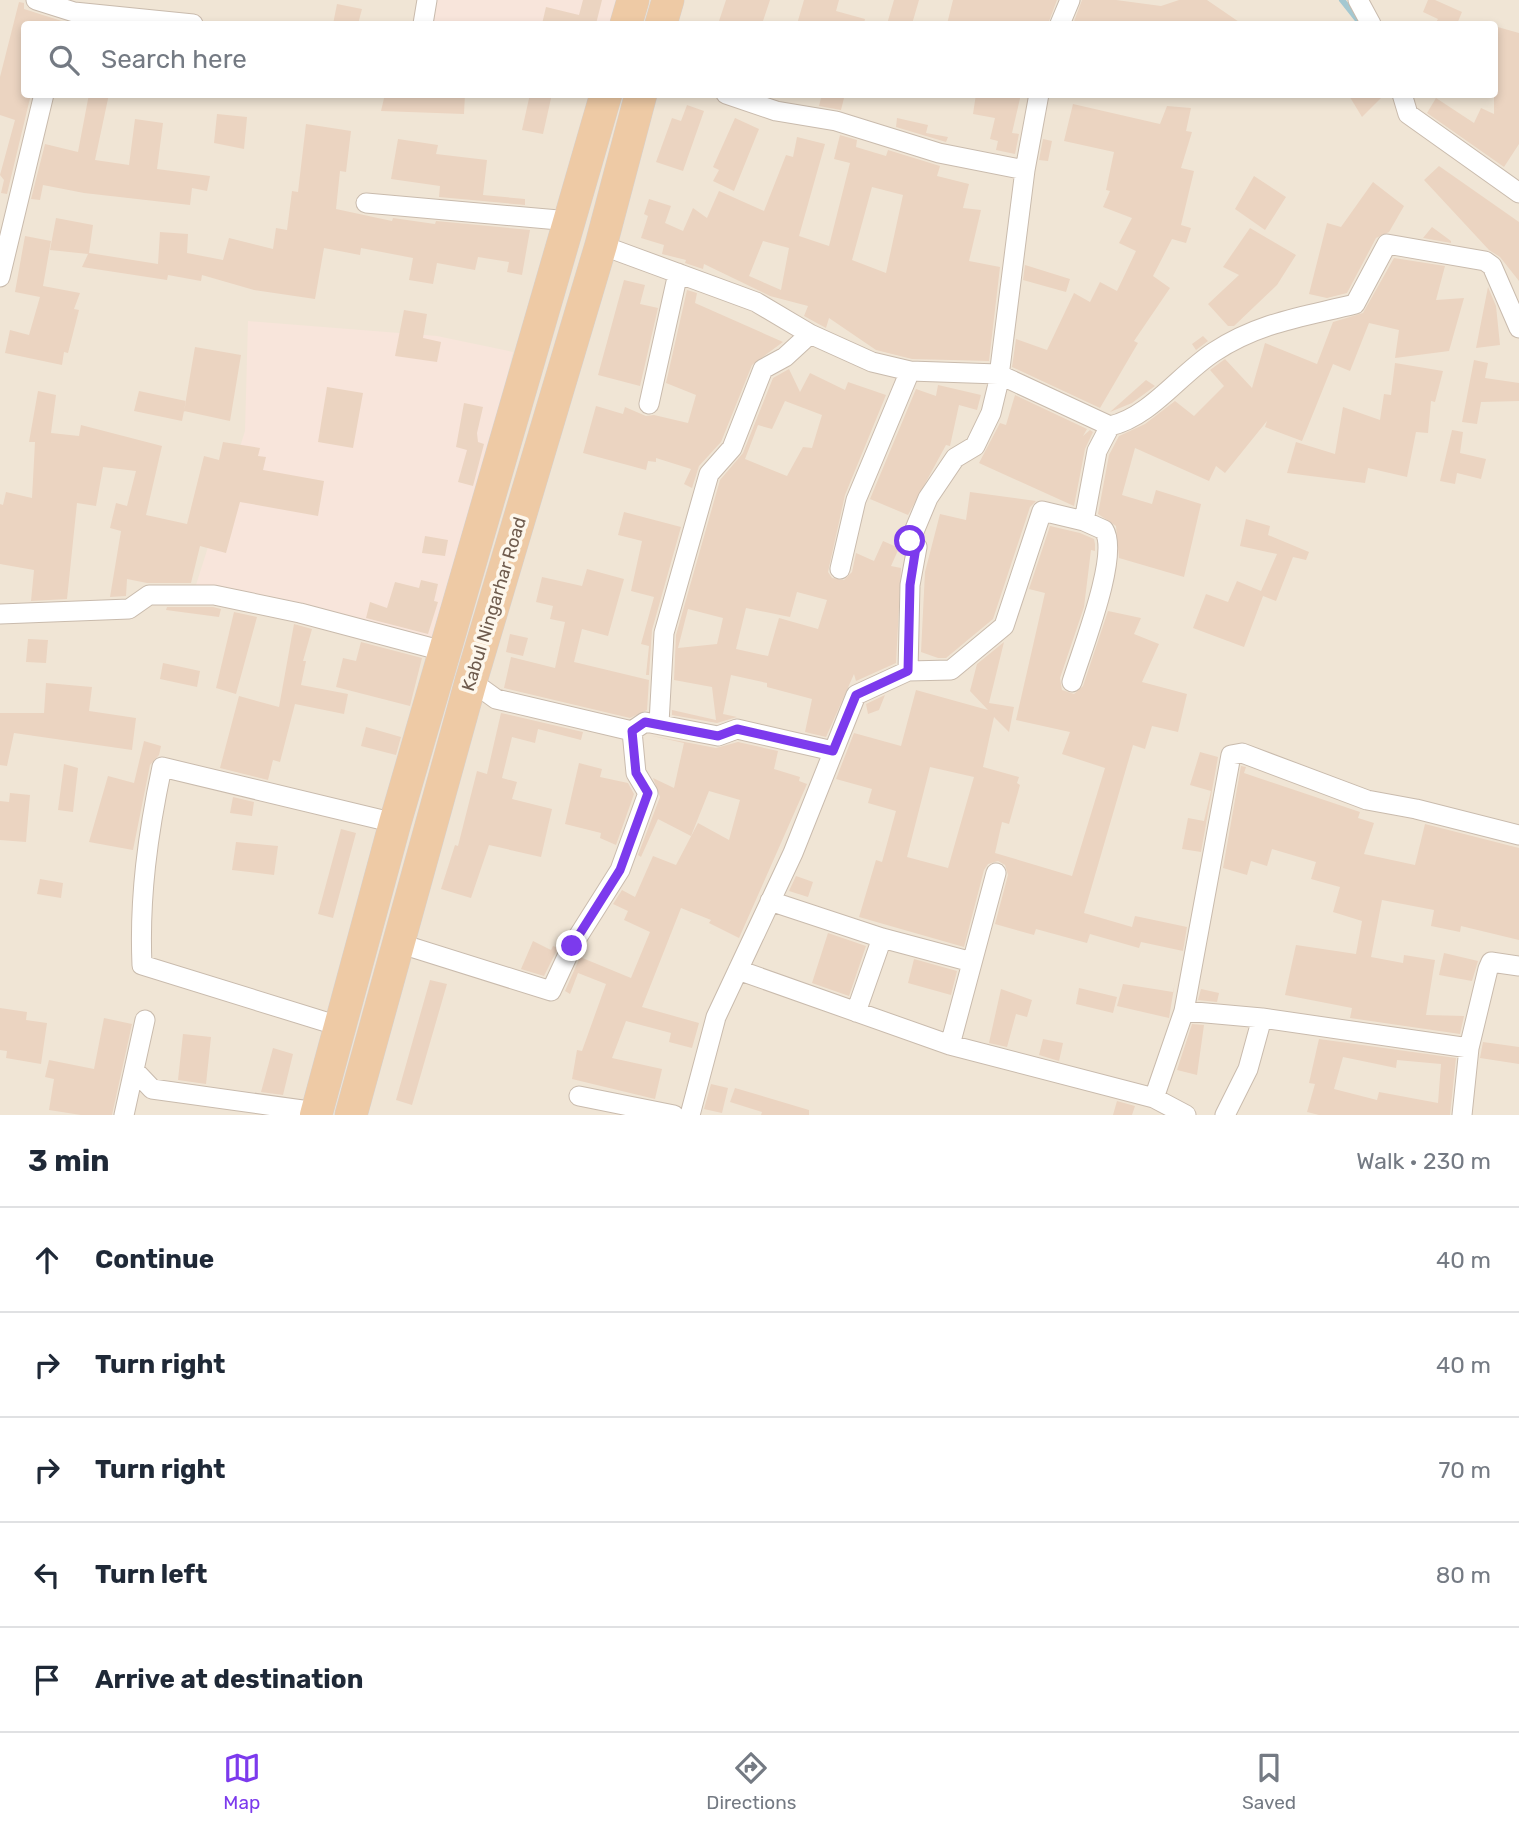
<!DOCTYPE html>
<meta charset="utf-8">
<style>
body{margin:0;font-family:Rubik,sans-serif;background:#f2f2f3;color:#1f2937}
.stop{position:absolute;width:21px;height:21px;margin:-16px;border:5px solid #7c3aed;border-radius:50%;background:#fff}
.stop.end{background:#7c3aed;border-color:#fff;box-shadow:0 2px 7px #0008}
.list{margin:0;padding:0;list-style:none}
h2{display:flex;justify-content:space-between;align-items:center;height:91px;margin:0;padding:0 28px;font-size:30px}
h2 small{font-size:23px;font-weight:400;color:#747a83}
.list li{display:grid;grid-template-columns:46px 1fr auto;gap:21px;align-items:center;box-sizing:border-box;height:105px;padding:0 28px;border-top:2px solid #e0e1e3}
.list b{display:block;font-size:26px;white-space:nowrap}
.list em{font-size:23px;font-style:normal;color:#747a83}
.icon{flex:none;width:38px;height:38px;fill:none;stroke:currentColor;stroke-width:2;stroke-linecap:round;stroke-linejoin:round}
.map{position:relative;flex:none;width:1519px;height:1115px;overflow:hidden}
.search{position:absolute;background:#fff;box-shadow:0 4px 10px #0003;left:21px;right:21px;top:21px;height:77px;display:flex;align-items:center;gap:18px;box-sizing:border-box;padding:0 24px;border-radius:7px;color:#747a83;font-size:26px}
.sheet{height:616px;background:#fff}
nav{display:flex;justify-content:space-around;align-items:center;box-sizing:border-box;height:98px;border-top:2px solid #e0e1e3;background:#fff;font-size:19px;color:#747a83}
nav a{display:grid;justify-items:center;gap:4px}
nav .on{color:#7c3aed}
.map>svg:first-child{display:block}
</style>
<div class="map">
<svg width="1519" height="1115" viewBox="0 0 1519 1115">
<rect width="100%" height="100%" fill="#f9f3e6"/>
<path fill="#f0e5d5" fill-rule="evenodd" d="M0 0H1519V1115H0ZM24 24H1494V94H24Z"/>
<path fill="#f8e5db" d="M437 0H617L610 24H433Z
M248 321 437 336 513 352 443 642 195 588 245 431Z"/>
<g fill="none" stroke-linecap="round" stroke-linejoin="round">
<path stroke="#a4c8d1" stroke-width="6" d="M1342 0 1361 24"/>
</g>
<path fill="#ebd4c1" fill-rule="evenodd" d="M583 0H602L596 24H542L546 7 579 15Z
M726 0H770L762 24H718Z
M804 0H839L836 11 865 19 864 24H797Z
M894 0H919L912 24H887Z
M953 0H1057L1048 24H947Z
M1082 0H1116L1161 6 1179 0H1207L1242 24H1073Z
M1428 0H1435L1462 12 1457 24H1435L1438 19 1423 12Z
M19 2 24 3V9L65 22 24 24V94H31L7 194 1 193 4 180 0 175 15 120 0 115V77Z
M337 4 362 9 358 24H333Z
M1494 26 1519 33V144L1504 167 1427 113 1436 98 1474 123 1481 108 1494 114Z
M89 94H109L95 160 129 165 135 119 163 123 157 169 210 176 207 191 192 188 190 205 84 193 43 185 40 200 31 199 45 144 78 152Z
M385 94H465L464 114 381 111Z
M530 94H552L543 134 522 130Z
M822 94H845L841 110 819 106Z
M976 94H1021L1012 133 1019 134 1015 154 996 150 998 141 990 139 995 118 973 114Z
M1348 94H1385L1362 117Z
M1073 104 1160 124 1167 106 1191 108 1186 131 1192 132 1181 168 1194 171 1181 225 1191 228 1186 243 1172 239 1153 276 1170 288 1134 341 1138 343 1100 408 1012 367 1016 339 1047 350 1074 293 1090 302 1100 282 1117 291 1136 251 1119 243 1132 218 1103 207 1110 191 1106 190 1114 152 1064 141Z
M687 105 704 111 683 171 656 162 672 118 681 121Z
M217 114 247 117 244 149 214 143Z
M735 118 759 129 734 191 713 181 719 170 713 167Z
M897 118 928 125 926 133 948 137 946 142 896 127Z
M306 124 351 131 346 172 340 171 336 209 392 221 393 218 435 224 436 221 530 230 522 275 507 272 509 262 478 257 475 270 437 263 433 284 409 280 413 258 361 248 360 255 324 248 315 299 254 290 202 275 201 281 168 275 167 280 82 267 88 254 50 250 56 218 93 225 89 253 158 264 160 232 188 234 187 253 223 260 229 238 273 249 276 228 287 230 292 191 298 192Z
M840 135 857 140 856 147 886 156 888 150 940 166 937 176 969 184 963 208 981 210 969 261 1000 267 989 361 912 359 876 350 829 318 826 328 804 316 808 306 770 296 704 264 703 269 685 263 686 260 662 254 664 245 641 238 648 216 644 214 649 199 671 206 665 223 683 231 693 208 707 218 719 191 764 211 786 155 793 157 797 137 825 144 799 236 829 246 850 163 834 159ZM872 187 903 195 886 273 852 260ZM763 241 789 248 781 290 749 276Z
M398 139 438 145 436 154 487 160 483 195 525 199V205L439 197 440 186 391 179Z
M1043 139 1052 141 1048 161 1039 160Z
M1439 166 1519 222V281L1500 257 1489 250 1424 180Z
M1254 176 1286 197 1265 230 1235 209Z
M1373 182 1404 206 1389 232 1376 238 1347 293 1327 298 1309 294 1327 223 1341 227Z
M1432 227 1451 241V243L1423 238Z
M1250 228 1296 255 1277 285 1234 326H1228L1208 304 1239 275 1223 267Z
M25 236 51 241 43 286 80 293 74 309 79 310 68 353 64 352 62 365 5 353 10 330 29 335 40 297 15 292Z
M1394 258 1445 266 1436 300 1464 298 1449 351 1395 358 1399 330 1369 323 1350 371 1333 364 1302 441 1265 427 1267 421 1225 473 1216 466 1209 481 1135 448 1122 495 1152 504 1156 490 1201 504 1184 577 1119 558 1116 526 1098 514 1109 455 1119 436 1145 424 1175 401 1194 416 1224 386 1210 370 1225 359 1252 388 1265 343 1317 364 1333 322 1363 313Z
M1025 265 1070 279 1066 292 1023 280Z
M624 280 645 285 640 304 658 308 640 386 598 375Z
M1488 287 1496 306 1500 345 1476 348Z
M687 290 697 293 695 303 783 342 752 365 721 442 699 466 692 488 684 484 691 469 656 458V462L648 461 646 470 583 453 596 406 623 414 625 407 646 416 654 415 688 423 696 395 666 383Z
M404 310 427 314 423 338 441 342 437 362 395 356Z
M1203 336 1208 341 1196 350 1192 344Z
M195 347 241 355 230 421 184 411Z
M1474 360 1488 363 1485 378 1519 383V401L1481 402 1477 424 1462 422Z
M1395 363 1443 371 1435 402 1431 401 1428 433 1416 432 1407 477 1368 468 1365 483 1287 473 1296 442 1335 454 1343 407 1380 420 1384 394 1391 395Z
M789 369 800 392 810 373 845 390 848 382 886 395 845 495 828 572 832 578 844 580 852 572 856 553 874 561 883 541 899 548 891 566 901 568 896 663 856 681 854 674 826 737 805 732 812 699 767 687V683L731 675 723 714 737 717 717 723 672 715V710L716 720 712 687 674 680 676 635 720 480 743 453 773 378ZM785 401 822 415 812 448 803 447 787 476 745 459 758 425 772 429ZM797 592 827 600 818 629 779 618 768 656 736 649 746 608 790 617ZM688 609 723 618 717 644 678 648Z
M1146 380 1155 386 1132 403 1110 412Z
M938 385 981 395 977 410 959 405 950 446 946 445 908 515 870 499 916 389 936 396Z
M327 387 363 393 353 448 318 442Z
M38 391 56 395 51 433 79 436 81 425 162 446 146 515 187 524 204 456 219 460 223 442 260 448 258 456 266 457 263 470 324 481 318 516 240 502 226 553 200 546 191 583H147L127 579 126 596 110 597 121 531 110 528 116 503 127 506 136 471 103 467 96 506 77 503 67 599 31 601 34 570 0 564V504L3 505 6 492 32 498 35 442H29Z
M139 391 186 401 182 421 134 411Z
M1015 395 1087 429 1083 436 1090 430 1093 432 1085 449 1074 506 979 463 1000 423 1006 425Z
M464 403 483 407 477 433 478 442 484 444 473 486 458 482 467 450 456 447Z
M1452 430 1463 432 1460 453 1486 459 1481 479 1457 473 1455 484 1440 481Z
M970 492 1036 501 1030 507 993 619 946 658H938L921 652 925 572 940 514 966 520Z
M624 512 681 527 652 630 649 675H646L649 646 641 644 654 597 631 591 642 541 618 535Z
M1246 519 1270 526 1268 535 1309 552 1306 560 1293 557 1276 601 1263 596 1244 647 1193 628 1206 594 1228 602 1237 581 1261 591 1277 554 1240 546Z
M1050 526 1080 533 1094 539 1095 544V551L1091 550 1084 607 1060 678 1062 690 1074 694 1083 686 1108 611 1141 618 1134 634 1159 644 1142 682 1187 694 1178 732 1152 726 1145 749 1133 745 1084 913 1132 927 1135 916 1187 927 1183 951 1141 942 1139 948 1090 934 1087 943 1036 929 1034 935 995 924 1008 875 1005 865 998 861 988 864 984 870 964 947 859 917 876 860 882 862 896 811 868 803 872 789 836 779 854 733 901 746 916 690 988 710 970 691 977 664 1004 642 989 703 1014 707 1009 732 994 717 983 767 1019 777 1017 783 1020 785 1009 824 1002 822 995 853 1072 876 1105 768 1062 754 1070 732 1016 720 1045 593 1029 589ZM930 767 974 777 948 868 907 857Z
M425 536 448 540 445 556 422 553Z
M587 569 624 579 608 636 582 629 574 662 649 680 647 710 630 718 504 688 511 657 555 668 565 622 550 619 553 606 536 602 542 577 582 586Z
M421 580 438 584 434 601 438 602 428 634 366 618 370 602 387 608 395 582 419 588Z
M167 607H213L221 609 219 617 166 610Z
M234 612 257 617 236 694 216 688Z
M294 624 312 629 303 661H306L301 685 348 694 344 714 295 704 280 762 273 760 268 780 220 768 239 696 279 707Z
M510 634 528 638 523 656 506 652Z
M28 639 48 640 46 663 26 662Z
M361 642 422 658 410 706 336 687 343 658 356 661Z
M163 663 200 671 197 687 160 679Z
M46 683 92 687 89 711 136 718 132 750 14 733 7 766 0 765V713H44Z
M885 695 879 710 868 714 866 704Z
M501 713 583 732 581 740 538 729 535 743 512 737 502 778 517 782 512 799 552 809 541 857 489 845 471 898 441 889 455 845 458 846 477 771 487 774Z
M366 727 401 737 396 755 361 746Z
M648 735 716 748 738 742 778 751 774 769 800 777 799 781 807 784 739 938 709 923 711 920 681 908 642 1007 699 1023 692 1048 669 1042 671 1033 626 1021 612 1058 662 1069 655 1099 572 1079 577 1050 582 1051 606 984 578 973 570 994 565 991 580 957 631 978 650 932 624 920 628 911 613 904 622 890 635 897 653 856 676 865 698 823 729 840 740 800 709 791 691 836 658 819 641 857 638 855 660 797 653 778 674 788 684 743Z
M144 741 161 746 159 755 150 765 133 850 89 842 108 776 134 783Z
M1200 752 1218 757 1201 852 1182 849 1188 818 1204 821 1211 791 1190 785Z
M579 763 602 769 600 777 628 783 634 794 616 845 600 838 601 833 565 824Z
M64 764 78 768 73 812 58 810Z
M1241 766 1246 767 1244 773 1360 812 1358 818 1374 823 1364 854 1415 865 1425 824 1519 848V940L1461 926 1460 932 1431 926 1434 910 1382 900 1371 957 1403 963 1404 955 1435 960 1426 1015 1464 1016 1460 1034 1350 1018 1352 1008 1285 995 1296 945 1356 954 1362 921 1333 912 1340 887 1311 879 1316 862 1272 849 1267 866 1251 861 1247 875 1223 868Z
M10 793 30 795 26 842 0 840V801L9 802Z
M233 797 254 802 252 816 230 813Z
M341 829 356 833 333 918 318 914Z
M236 842 278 846 274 875 232 870Z
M796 876 813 882 808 897 789 891Z
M40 879 63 883 61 898 37 894Z
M828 933 866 946 849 996 812 983Z
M533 941 551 950 553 946 558 948 544 976 521 969Z
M1444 953 1478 961 1472 981 1439 975Z
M914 959 957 971 951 995 908 983Z
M430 980 447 984 412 1105 396 1100Z
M1175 982 1169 1018 1117 1006 1123 984 1173 992Z
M1079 988 1117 997 1113 1013 1076 1004Z
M1001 989 1032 1000 1027 1017 1016 1014 1007 1047 989 1043Z
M1201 989 1219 993 1217 1002 1198 1000Z
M0 1008 27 1012 26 1020 47 1023 41 1064 6 1058 7 1051 0 1050Z
M104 1018 132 1024 112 1115H81L49 1110 54 1079 45 1077 49 1060 94 1069Z
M1192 1024 1204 1025 1197 1075 1177 1070Z
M183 1034 211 1037 206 1084 178 1080Z
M1043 1039 1063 1043 1059 1061 1039 1055Z
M1319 1039 1456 1058 1450 1115H1319L1307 1112 1315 1084 1309 1083ZM1343 1057 1396 1068 1397 1060 1441 1064 1438 1103 1379 1092 1377 1100 1334 1089Z
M1483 1042 1519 1047V1064L1480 1058Z
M273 1048 293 1054 283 1095 261 1092Z
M711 1084 728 1088 722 1113 704 1109Z
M735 1088 809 1110V1115H761L762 1112 730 1102Z
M1117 1101 1135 1106 1132 1115H1113Z"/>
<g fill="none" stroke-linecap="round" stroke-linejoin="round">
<defs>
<path id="minor" d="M36 0 74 12 193 24
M1358 0 1371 24
M423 24 427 0
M1060 24 1070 0
M726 94 776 111 836 121 939 153 1025 170
M1402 94 1408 114 1519 193
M366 203 570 221
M601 245 756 302 810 334 872 362 910 371 998 374 1110 426
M0 277 44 94
M649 404 678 273
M840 569 856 500 910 371
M0 614 129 609 149 595H214L300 613 447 652
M908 671 910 585 917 547 910 541 928 498 955 458 975 446 991 413 998 384 1025 170 1039 94
M471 681 496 699 632 731 645 722 718 736 737 729 833 751
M1072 682C1081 652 1120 555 1104 530L1084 521
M659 723 664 633 709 474 732 448 763 369 785 357 810 334
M770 901 882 938 972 962
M398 943 551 991 572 946 620 870 648 793 636 773 632 731
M738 970 950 1045 1154 1098 1186 1115
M1184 1011 1262 1018 1469 1048
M856 1012 882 938
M339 1026 142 965C139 897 148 833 162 767L395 823
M950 1045 996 873
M135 1071 152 1089 317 1112
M579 1096 674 1115
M1154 1098 1184 1011 1231 755 1242 753 1367 800 1416 809 1519 835
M124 1115 145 1020
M690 1115 716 1017 793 853 856 695 908 671 951 670 1004 626 1042 511 1084 521 1097 451 1110 426C1150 417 1179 375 1214 352 1260 322 1303 317 1355 304L1387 244 1485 261 1492 266 1519 328
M1225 1115 1248 1069 1262 1018
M1462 1115 1469 1048 1488 969 1491 962 1519 966"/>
<path id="trunk" d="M626 24 633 0
M661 24 668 0
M316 1115 395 823 606 94
M351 1115 471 681 601 245 641 94"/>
</defs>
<use href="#minor" stroke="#c9bbad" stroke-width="21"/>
<use href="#trunk" stroke="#d7d1cd" stroke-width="33"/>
<use href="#minor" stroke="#fff" stroke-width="19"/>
<use href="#trunk" stroke="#eecaa5" stroke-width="32"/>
</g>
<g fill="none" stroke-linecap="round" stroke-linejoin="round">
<path stroke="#7c3aed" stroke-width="9" d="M572 946 620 870 648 793 636 773 632 731 645 722 718 736 737 729 833 751 856 695 908 671 910 585 916 547 910 541"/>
</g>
<g text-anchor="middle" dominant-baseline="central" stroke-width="7" stroke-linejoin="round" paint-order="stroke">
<g font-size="18" fill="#6f5c4e" stroke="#fdf7ec">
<text transform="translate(494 604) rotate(-73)">Kabul Ningarhar Road</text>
</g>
</g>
</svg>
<div class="stop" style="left:910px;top:541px"></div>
<div class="stop end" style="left:572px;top:946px"></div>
<div class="search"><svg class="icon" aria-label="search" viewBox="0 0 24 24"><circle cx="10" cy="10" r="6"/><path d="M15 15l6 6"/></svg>Search here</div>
</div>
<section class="sheet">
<h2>3 min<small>Walk · 230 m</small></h2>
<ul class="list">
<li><svg class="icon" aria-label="ahead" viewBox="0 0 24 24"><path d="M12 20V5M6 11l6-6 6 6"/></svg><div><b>Continue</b></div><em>40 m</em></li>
<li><svg class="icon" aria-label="right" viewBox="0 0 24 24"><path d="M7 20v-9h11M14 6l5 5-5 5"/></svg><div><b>Turn right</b></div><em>40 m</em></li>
<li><svg class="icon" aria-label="right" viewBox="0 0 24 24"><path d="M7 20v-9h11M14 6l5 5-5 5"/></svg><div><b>Turn right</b></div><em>70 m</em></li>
<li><svg class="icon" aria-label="left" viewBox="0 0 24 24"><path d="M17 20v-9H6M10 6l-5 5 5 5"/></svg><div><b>Turn left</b></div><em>80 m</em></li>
<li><svg class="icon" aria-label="arrive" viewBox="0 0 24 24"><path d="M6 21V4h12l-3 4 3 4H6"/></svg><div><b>Arrive at destination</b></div></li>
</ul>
</section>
<nav>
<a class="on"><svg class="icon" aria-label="map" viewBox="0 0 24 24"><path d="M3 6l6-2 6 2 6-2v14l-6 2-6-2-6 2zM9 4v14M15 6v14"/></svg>Map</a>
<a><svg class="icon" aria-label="directions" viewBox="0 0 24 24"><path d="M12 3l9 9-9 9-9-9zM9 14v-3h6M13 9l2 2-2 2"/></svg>Directions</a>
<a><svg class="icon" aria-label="saved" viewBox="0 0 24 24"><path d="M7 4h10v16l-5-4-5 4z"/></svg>Saved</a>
</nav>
